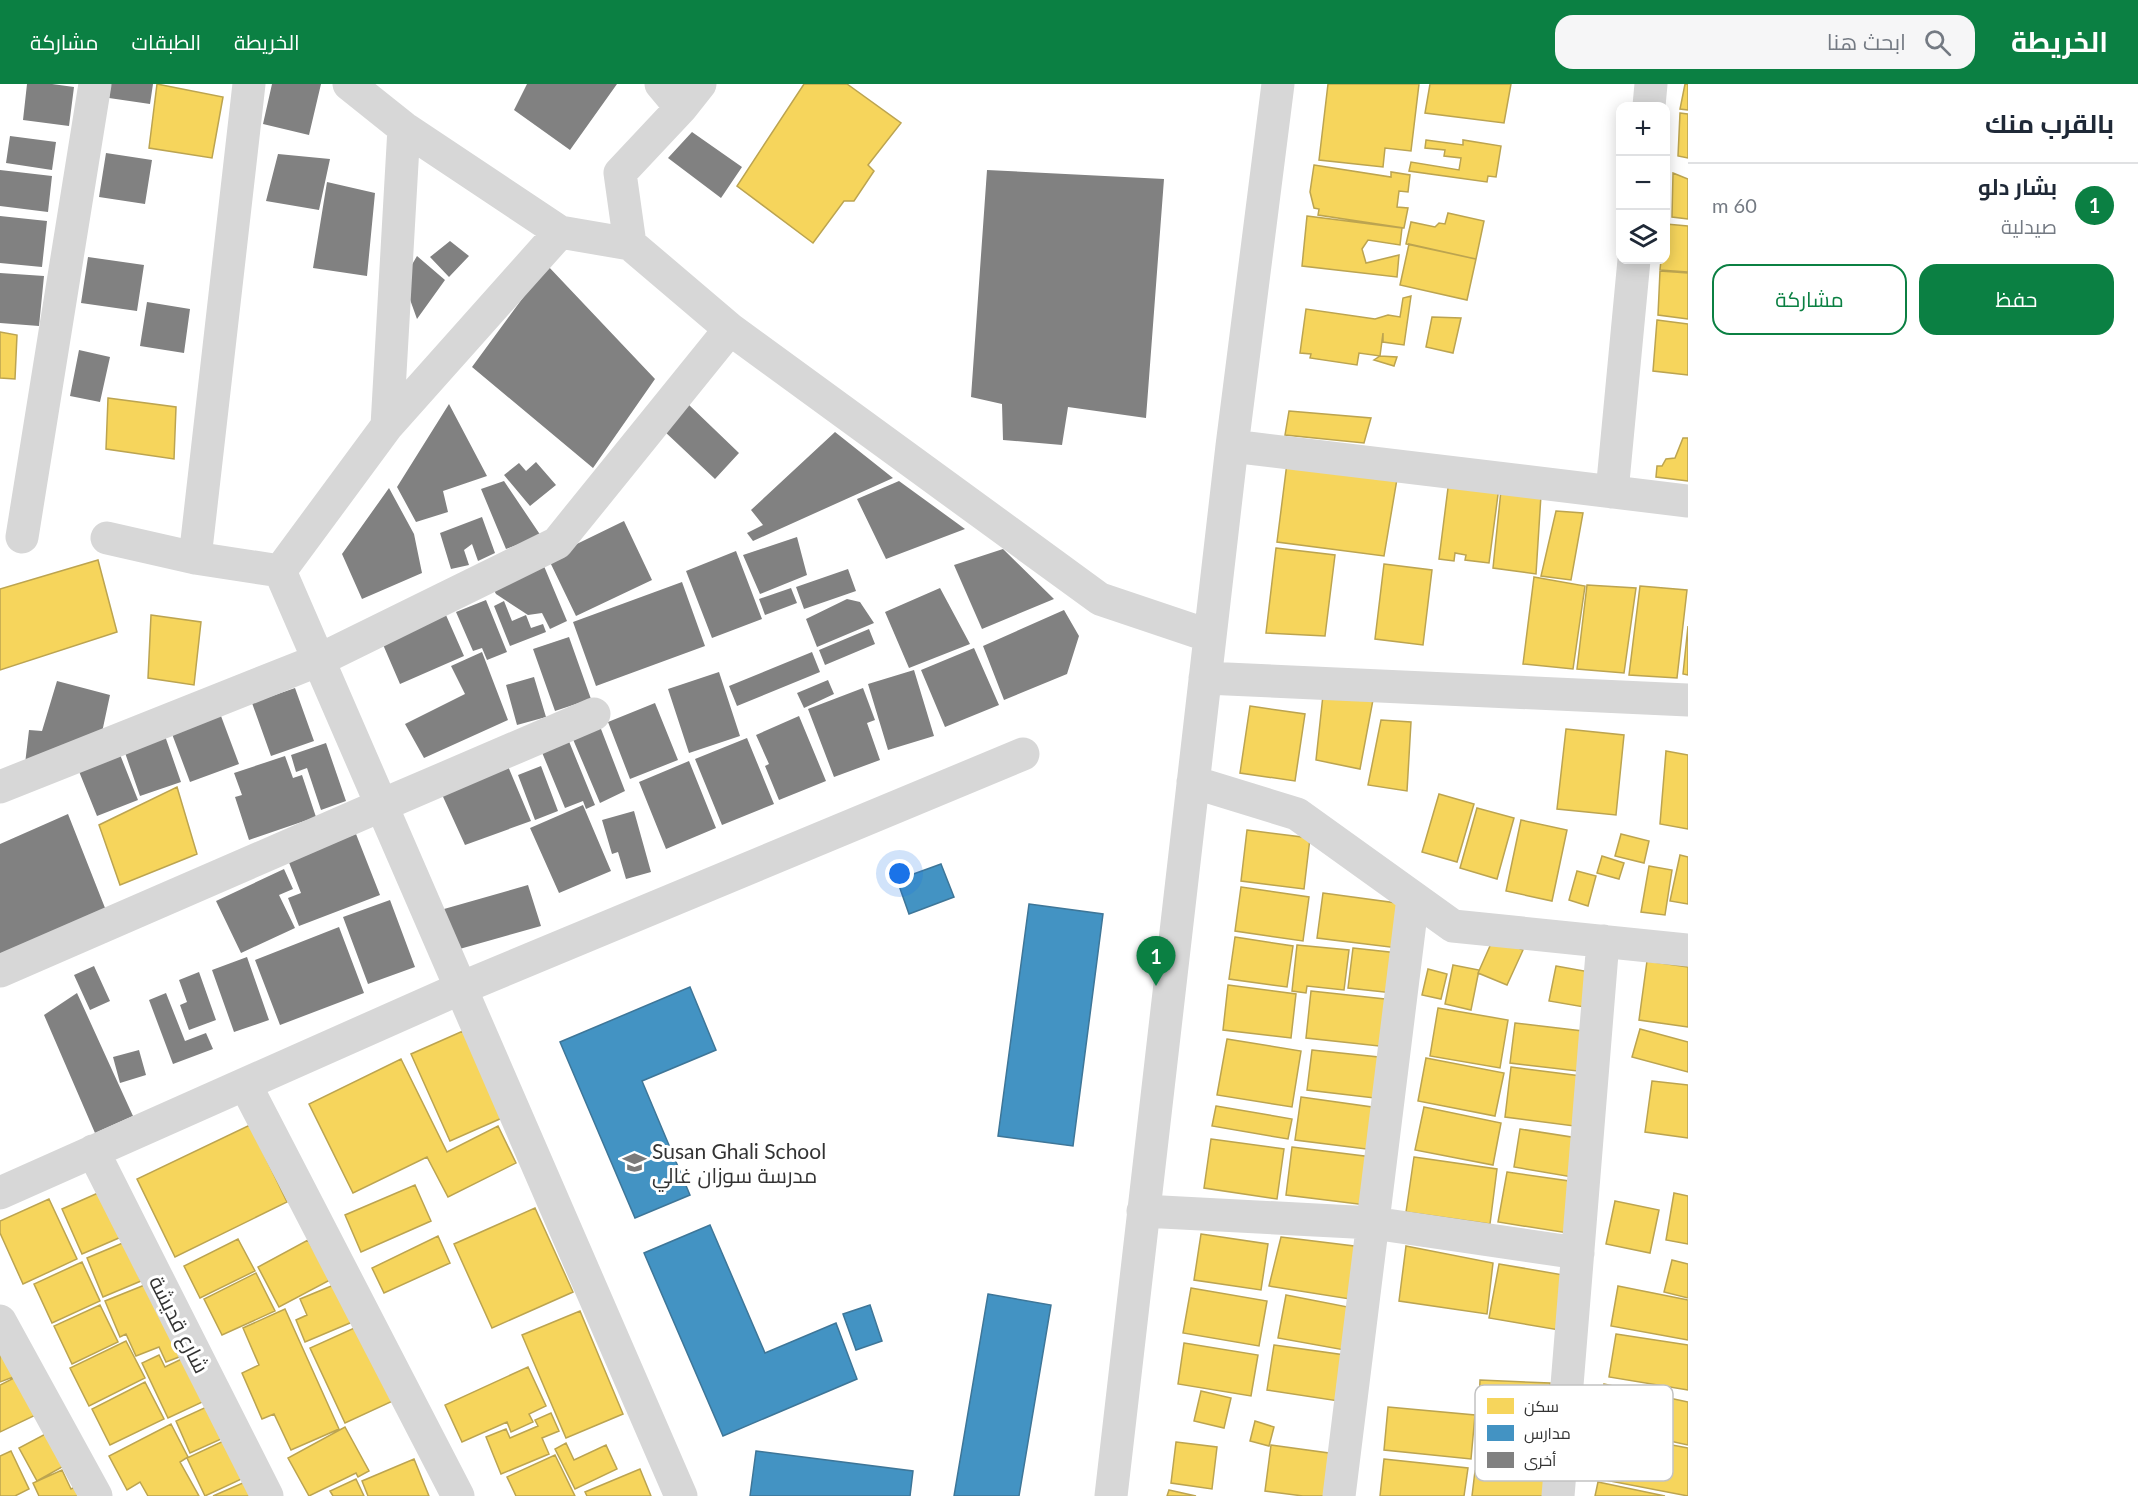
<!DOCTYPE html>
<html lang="ar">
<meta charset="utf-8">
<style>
body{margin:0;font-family:Lato,Cairo,sans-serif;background:#f6f6f7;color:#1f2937;direction:rtl}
.controls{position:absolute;right:18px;top:18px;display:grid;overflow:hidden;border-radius:12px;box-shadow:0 3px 15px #0003}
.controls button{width:54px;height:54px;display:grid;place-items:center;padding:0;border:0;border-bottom:2px solid #e0e1e3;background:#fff;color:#1f2937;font:30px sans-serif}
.you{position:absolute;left:900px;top:790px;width:21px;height:21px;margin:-15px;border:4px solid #fff;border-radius:50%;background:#1a73e8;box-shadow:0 0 0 9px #1a73e833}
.badge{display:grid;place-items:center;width:39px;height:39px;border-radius:50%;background:#0b8043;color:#fff;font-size:20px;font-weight:700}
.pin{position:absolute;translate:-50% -50px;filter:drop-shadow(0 2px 3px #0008)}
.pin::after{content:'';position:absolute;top:32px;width:21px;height:18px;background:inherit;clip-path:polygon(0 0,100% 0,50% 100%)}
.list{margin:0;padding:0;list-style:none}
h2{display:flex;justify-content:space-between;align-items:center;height:78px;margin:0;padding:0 24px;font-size:26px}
h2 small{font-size:20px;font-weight:400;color:#747a83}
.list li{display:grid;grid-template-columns:39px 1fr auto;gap:18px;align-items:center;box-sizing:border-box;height:84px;padding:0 24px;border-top:2px solid #e0e1e3}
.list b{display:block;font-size:22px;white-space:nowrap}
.list p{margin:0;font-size:20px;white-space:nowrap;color:#747a83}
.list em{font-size:20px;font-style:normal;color:#747a83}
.actions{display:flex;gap:12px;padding:18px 24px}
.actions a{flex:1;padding:14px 0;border:2px solid #0b8043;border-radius:18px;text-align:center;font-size:21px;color:#0b8043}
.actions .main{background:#0b8043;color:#fff}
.icon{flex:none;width:33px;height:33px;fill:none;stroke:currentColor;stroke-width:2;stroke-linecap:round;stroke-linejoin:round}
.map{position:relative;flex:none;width:1688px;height:1412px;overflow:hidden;direction:ltr}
header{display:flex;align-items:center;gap:36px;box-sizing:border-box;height:84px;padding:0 30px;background:#0b8043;color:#fff}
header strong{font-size:28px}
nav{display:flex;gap:33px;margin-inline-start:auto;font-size:21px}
.search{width:420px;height:54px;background:#f6f6f7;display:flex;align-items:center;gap:15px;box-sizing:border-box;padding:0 21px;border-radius:18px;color:#747a83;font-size:22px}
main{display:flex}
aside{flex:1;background:#fff}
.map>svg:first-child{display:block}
</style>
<header>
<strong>الخريطة</strong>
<div class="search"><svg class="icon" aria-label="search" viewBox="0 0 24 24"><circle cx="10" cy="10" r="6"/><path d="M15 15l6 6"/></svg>ابحث هنا</div>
<nav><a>الخريطة</a><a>الطبقات</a><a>مشاركة</a></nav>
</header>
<main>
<aside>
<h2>بالقرب منك<small></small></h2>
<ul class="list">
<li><span class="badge">1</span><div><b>بشار دلو</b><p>صيدلية</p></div><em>60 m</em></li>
</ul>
<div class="actions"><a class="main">حفظ</a><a>مشاركة</a></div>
</aside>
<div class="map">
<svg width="1688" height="1412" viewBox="0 0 1688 1412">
<rect width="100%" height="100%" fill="#fff"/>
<path fill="#f6d55c" stroke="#bca450" stroke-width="1.5" d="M157 0 223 13 212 74 149 64Z
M804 0H847L901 39 868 81 874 87 854 117H844L813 159 737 102Z
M1328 0H1419L1411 67 1385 64 1383 83 1319 76Z
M1430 0H1511L1504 39 1425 29Z
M1685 0H1688V26L1680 25Z
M1680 29 1688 30V74L1678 72Z
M1426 56 1463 61V56L1501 62 1496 93 1488 92 1487 98 1409 87 1411 78 1459 86 1461 74 1444 72 1445 66 1425 64Z
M1314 81 1391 93V88L1410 91 1408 108 1399 107 1397 123 1408 124 1404 144 1318 131 1319 125 1314 124 1310 108Z
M1673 89 1688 95V135L1672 133Z
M1448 129 1484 137 1476 175 1406 160 1411 138 1435 143 1439 139 1445 140Z
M1307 132 1402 144 1400 161 1368 156 1362 165 1366 179 1399 171 1397 193 1302 182Z
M1666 140 1688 142V188L1660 186 1661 176H1666Z
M1409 160 1476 175 1467 216 1400 201Z
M1660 187 1688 189V235L1658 231Z
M1411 212 1404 261 1383 258V249L1380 272 1359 269 1357 281 1310 274 1311 270 1300 269 1306 225 1375 235 1388 231 1400 233 1403 214Z
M1432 233 1461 234 1453 269 1426 263Z
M1657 236 1688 240V291L1653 287Z
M0 248 17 251 15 295 0 294Z
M1380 272 1397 273 1394 282 1374 276Z
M108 314 176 323 174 375 106 365Z
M1289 327 1371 334 1364 359 1285 351Z
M1683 354H1688V397L1656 393 1657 382H1662L1666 375 1675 374Z
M1287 379 1397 395 1384 472 1277 458Z
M1449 396 1499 403 1489 479 1465 476 1466 471 1455 469 1454 477 1439 475Z
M1501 406 1541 411 1536 490 1493 484Z
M1556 427 1583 429 1571 496 1541 492Z
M1276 464 1335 471 1325 552 1266 549Z
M98 476 117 548 0 586V505Z
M1384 480 1432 486 1423 561 1375 555Z
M1534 493 1585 502 1573 585 1523 580Z
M1587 501 1636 504 1624 589 1577 585Z
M1640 502 1687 506 1677 594 1629 591Z
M151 531 201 538 194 601 148 594Z
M1688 542V591L1683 590Z
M1323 611 1373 616 1360 685 1316 676Z
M1250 622 1305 630 1295 697 1240 689Z
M1381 636 1411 638 1407 707 1368 701Z
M1566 645 1624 651 1616 731 1557 725Z
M1666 667 1688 671V745L1660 740Z
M177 703 197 770 120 801 99 741Z
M1439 710 1474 720 1457 778 1422 768Z
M1477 724 1514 734 1497 795 1460 784Z
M1521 736 1567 746 1552 817 1506 807Z
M1247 746 1310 754 1304 805 1241 797Z
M1621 750 1649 757 1644 779 1615 772Z
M1680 771 1688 773V820L1670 817Z
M1602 772 1624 779 1619 795 1597 789Z
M1649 782 1672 786 1665 831 1641 828Z
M1577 787 1596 792 1588 822 1569 816Z
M1241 803 1309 813 1303 857 1235 847Z
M1323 809 1404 820 1398 864 1317 854Z
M1235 853 1293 862 1287 903 1229 895Z
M1494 853 1523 866 1507 901 1478 889Z
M1297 861 1349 866 1344 906 1307 902 1306 909 1292 907Z
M1353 864 1398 869 1393 909 1348 904Z
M1647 877 1688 883V943L1639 936Z
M1453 881 1479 886 1471 926 1445 920Z
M1556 882 1590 888 1584 923 1549 917Z
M1428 885 1447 890 1441 915 1422 911Z
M1228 901 1296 910 1291 954 1223 946Z
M1311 907 1394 916 1388 963 1306 954Z
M1438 924 1508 936 1500 984 1430 972Z
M1515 939 1591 948 1586 988 1510 979Z
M1640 945 1688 958V988L1632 973Z
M463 947 502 1034 450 1057 411 970Z
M1227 955 1301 967 1292 1023 1217 1011Z
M1312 966 1388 974 1383 1015 1307 1006Z
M1426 974 1504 989 1495 1032 1418 1017Z
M401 975 447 1068 498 1042 516 1079 448 1113 427 1073 353 1109 309 1020Z
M1511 983 1589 993 1582 1043 1505 1033Z
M1652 997 1688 1001V1054L1645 1048Z
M1301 1013 1379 1024 1374 1066 1295 1056Z
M1216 1022 1292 1035 1288 1055 1212 1042Z
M1424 1023 1501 1039 1493 1081 1415 1066Z
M250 1041 287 1118 175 1173 137 1095Z
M1520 1045 1584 1055 1578 1094 1514 1083Z
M1211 1055 1284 1065 1277 1115 1204 1104Z
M1292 1063 1372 1073 1366 1121 1286 1111Z
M1414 1073 1497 1085 1490 1140 1406 1128Z
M1507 1088 1576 1098 1568 1149 1498 1138Z
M415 1101 431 1137 361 1168 345 1131Z
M107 1105 128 1150 82 1170 62 1125Z
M1674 1109 1688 1112V1160L1666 1156Z
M49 1115 77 1175 23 1200 0 1149V1137Z
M1615 1117 1659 1126 1650 1169 1606 1160Z
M535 1124 573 1208 492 1244 454 1160Z
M1201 1150 1268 1160 1261 1206 1194 1196Z
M438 1152 450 1179 384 1209 372 1184Z
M1281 1153 1362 1163 1356 1216 1269 1202Z
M238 1155 255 1187 200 1214 184 1182Z
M308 1156 330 1196 279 1223 258 1183Z
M125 1158 141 1197 103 1213 87 1174Z
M1406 1162 1493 1179 1487 1230 1399 1217Z
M1672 1176 1688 1180V1214L1664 1208Z
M82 1178 100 1217 52 1239 34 1200Z
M1499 1180 1575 1193 1565 1247 1489 1234Z
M256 1189 275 1227 222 1251 204 1215Z
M157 1196 187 1270 166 1278 159 1263 136 1272 126 1250 120 1253 105 1217Z
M341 1198 357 1236 305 1258 296 1236 307 1231 300 1215Z
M1618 1202 1688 1216V1256L1611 1242Z
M1191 1204 1267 1217 1259 1262 1183 1249Z
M1286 1211 1358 1225 1350 1267 1278 1254Z
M100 1221 118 1258 72 1280 54 1242Z
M285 1225 339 1345 291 1366 274 1330 262 1335 242 1289 259 1281 243 1244Z
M580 1227 623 1330 566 1354 522 1251Z
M361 1241 395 1316 345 1339 310 1264Z
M1616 1250 1688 1261V1306L1609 1293Z
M0 1254 21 1290 0 1298Z
M126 1257 145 1294 89 1322 70 1284Z
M1184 1259 1258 1271 1251 1312 1178 1300Z
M1274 1261 1352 1272 1345 1318 1267 1306Z
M192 1270 211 1314 168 1334 142 1279 159 1271 165 1283Z
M528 1283 546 1322 529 1330 533 1338 511 1348 507 1338 462 1358 445 1321Z
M18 1292 44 1327 0 1348V1301Z
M1480 1296 1550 1299 1546 1378 1477 1374Z
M145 1298 164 1335 110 1361 92 1325Z
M1604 1300 1688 1318V1361L1596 1341Z
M1201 1307 1231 1314 1224 1344 1194 1337Z
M213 1320 228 1352 190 1369 176 1337Z
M1388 1323 1475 1331 1471 1375 1384 1366Z
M551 1329 559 1347 542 1354 549 1370 501 1390 486 1353 506 1345 510 1354 538 1342 535 1336Z
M1255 1337 1274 1343 1269 1362 1250 1357Z
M171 1340 188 1373 180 1378 199 1412H148L140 1398 127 1406 109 1372Z
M345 1343 369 1387 358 1393 356 1389 309 1412 288 1374Z
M53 1346 71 1378 37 1397 19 1364Z
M1598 1347 1688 1364V1412L1589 1393Z
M230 1354 248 1392 205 1412 187 1374Z
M1176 1358 1217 1363 1212 1405 1171 1399Z
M566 1359 574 1376 606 1361 617 1385 575 1405 555 1365Z
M1271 1361 1336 1370 1331 1412H1303L1265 1407Z
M11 1367 29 1405 15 1412H0V1372Z
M555 1371 575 1412H516L507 1393Z
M414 1375 429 1412H368L362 1397Z
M1384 1375 1468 1384 1464 1412H1380Z
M640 1385 651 1412H587L585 1408Z
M62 1386 71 1405 85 1398 92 1412H39L33 1399Z
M1475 1387 1550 1395 1549 1412H1472Z
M252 1395 260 1412H213Z
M356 1395 364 1412H333L330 1407Z
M1598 1398 1665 1412H1595Z
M1169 1406 1196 1412H1167Z"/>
<path fill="#4393c3" stroke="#3e7698" stroke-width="1.5" d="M941 780 954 813 909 830 897 796Z
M1029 820 1103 830 1073 1062 998 1052Z
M690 903 716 966 642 997 690 1111 635 1134 560 958Z
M710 1141 765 1269 836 1239 857 1295 723 1352 644 1169Z
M988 1210 1051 1221 1019 1412H954Z
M870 1221 882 1257 856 1266 843 1230Z
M756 1367 913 1387 910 1412H750Z"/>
<path fill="#818181" d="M27 0H52L74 3 69 42 23 36Z
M111 0H153L150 20 109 14Z
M272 0H321L309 51 263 40Z
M527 0H617L570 66 514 26Z
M692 48 742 83 721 114 668 74Z
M10 52 56 58 52 86 6 79Z
M106 69 152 76 145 120 99 113Z
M278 70 330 75 319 126 266 117Z
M0 86 52 92 48 128 0 122Z
M987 86 1164 95 1146 334 1068 323 1062 361 1003 356 1002 320 971 313Z
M327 98 375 109 367 192 313 184Z
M0 132 47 137 42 183 0 179Z
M450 157 469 172 449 193 430 173Z
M417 172 445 196 417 235 403 196Z
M88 173 144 181 137 227 81 219Z
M547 181 655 295 593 384 472 283Z
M0 189 44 192 39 242 0 239Z
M147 218 190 225 184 269 140 262Z
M79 266 110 273 100 318 70 312Z
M449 320 487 392 443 407 448 428 416 438 397 403Z
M688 320 739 369 715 395 663 346Z
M835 348 893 394 753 457 747 449 763 441 751 426Z
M536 378 556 401 530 422 504 391 519 379 526 387Z
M504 397 541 452 506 465 481 405Z
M899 397 965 445 886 475 857 415Z
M389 404 414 450 422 489 362 515 342 470Z
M482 433 495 469 478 477 472 460 464 466 469 481 451 485 440 449Z
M624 437 652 496 576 532 548 474Z
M797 453 807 491 760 510 743 471Z
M1003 465 1054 515 982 545 954 481Z
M736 467 762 535 712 554 686 487Z
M541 475 567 537 550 545 542 529 528 531 496 510 490 499Z
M848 485 856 507 804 525 796 503Z
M682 498 705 562 596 602 573 538Z
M791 504 797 519 765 531 759 515Z
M940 504 970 560 909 584 885 528Z
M847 515 860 518 874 539 817 563 806 535Z
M486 516 507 568 487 576 482 564 473 567 456 528Z
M504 517 512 537 526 531 531 544 543 540 546 548 510 562 494 522Z
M442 522 464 572 400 600 378 549Z
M1064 526 1079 552 1067 590 1004 616 983 562Z
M869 545 875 560 825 581 819 566Z
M569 553 591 615 555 627 533 565Z
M974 564 999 621 945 643 921 586Z
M482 568 508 636 424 674 405 640 465 610 451 582Z
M812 568 820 588 737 622 729 602Z
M914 586 934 652 888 666 868 600Z
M719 588 740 652 689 669 668 605Z
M534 593 546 633 517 641 506 601Z
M828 596 834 610 804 624 797 609Z
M57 597 110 611 101 653 25 680 29 646 42 647Z
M295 604 314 657 271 672 252 619Z
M863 604 875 636 867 639 880 676 834 693 808 625Z
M655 619 678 676 630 695 608 638Z
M218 624 239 680 190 698 169 642Z
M799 632 826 697 779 716 765 682 769 680 756 651Z
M586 643 601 645 625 707 600 719 572 653Z
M164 649 181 698 140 712 123 663Z
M747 654 774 720 722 741 695 675Z
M568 655 595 721 586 725 583 717 565 724 541 666Z
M326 659 346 717 321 726 307 684 296 688 291 671Z
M117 663 138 716 97 732 76 680Z
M285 672 293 694 302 691 316 733 249 756 235 713 242 711 234 689Z
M505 675 531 737 465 761 439 704Z
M689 677 716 744 666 765 639 698Z
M541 682 558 727 535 736 518 691Z
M583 721 611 787 559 809 530 744Z
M634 727 651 788 626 795 618 768 612 770 602 736Z
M68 730 107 829 0 875V760Z
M356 750 380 811 299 842 288 814 301 809 288 776Z
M284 785 293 805 279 811 295 844 241 869 216 817Z
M528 801 541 842 456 866 444 825Z
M390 816 415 883 368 900 343 833Z
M339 843 364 909 280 941 255 876Z
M247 873 269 936 234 948 212 886Z
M94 882 110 917 90 926 74 891Z
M199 888 216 936 189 946 180 921 187 918 179 896Z
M77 909 133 1032 95 1049 44 931Z
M166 909 185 957 206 949 213 965 173 980 149 916Z
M139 966 146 991 120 999 113 973Z"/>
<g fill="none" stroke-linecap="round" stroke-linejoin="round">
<path stroke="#d7d7d7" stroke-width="33" d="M349 0 404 44 560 148 630 160 730 245 1100 515 1210 552
M661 0 681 24
M1649 22 1651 0
M560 148 387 342 280 487 681 1412
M630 160 620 89 681 24 700 0
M387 342 404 44
M1232 362 1688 417
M1612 408 1634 176
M22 453 95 0
M107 454 195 474 280 487
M195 474 249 0
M1205 594 1688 616
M1193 698 1297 730 1453 842 1688 866
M0 703 319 576 557 459 730 245
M0 887 382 721 594 630
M245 1000 458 1412
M93 1067 267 1412
M0 1109 461 904 1023 670
M1143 1127 1373 1139 1578 1169
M0 1237 96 1412
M1111 1412 1232 362 1278 0
M1339 1412 1413 814
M1558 1412 1603 857"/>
</g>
<defs>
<symbol id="school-bare" viewBox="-9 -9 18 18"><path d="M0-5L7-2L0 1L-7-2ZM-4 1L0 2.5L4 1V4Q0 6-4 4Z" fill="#7a7a7a" stroke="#fff" stroke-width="2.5" paint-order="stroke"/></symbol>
</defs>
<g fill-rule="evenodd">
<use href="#school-bare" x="618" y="1062" width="33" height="33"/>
</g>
<g text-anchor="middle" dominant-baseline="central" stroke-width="6" stroke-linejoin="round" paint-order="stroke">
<g font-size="21" fill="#333" stroke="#fff" text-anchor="start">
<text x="652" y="1066">Susan Ghali School<tspan x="652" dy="24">مدرسة سوزان غالي</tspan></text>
</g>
<g font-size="21" fill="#333" stroke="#fff">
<text transform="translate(180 1240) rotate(63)">شارع قديشة</text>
</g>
</g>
<rect x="1475" y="1301" width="198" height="96" rx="9" fill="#fff" stroke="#c2c2c2" stroke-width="1.5"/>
<rect x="1487" y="1314" width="27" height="16" fill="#f6d55c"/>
<rect x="1487" y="1341" width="27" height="16" fill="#4393c3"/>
<rect x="1487" y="1368" width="27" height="16" fill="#818181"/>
<g font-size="16" fill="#333">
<text x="1524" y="1328">سكن</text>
<text x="1524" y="1355">مدارس</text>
<text x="1524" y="1382">أخرى</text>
</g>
</svg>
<div class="controls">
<button>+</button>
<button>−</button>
<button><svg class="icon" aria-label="layers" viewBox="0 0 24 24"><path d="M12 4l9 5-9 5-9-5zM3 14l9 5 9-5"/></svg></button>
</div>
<div class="you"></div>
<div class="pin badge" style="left:1156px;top:902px">1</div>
</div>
</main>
